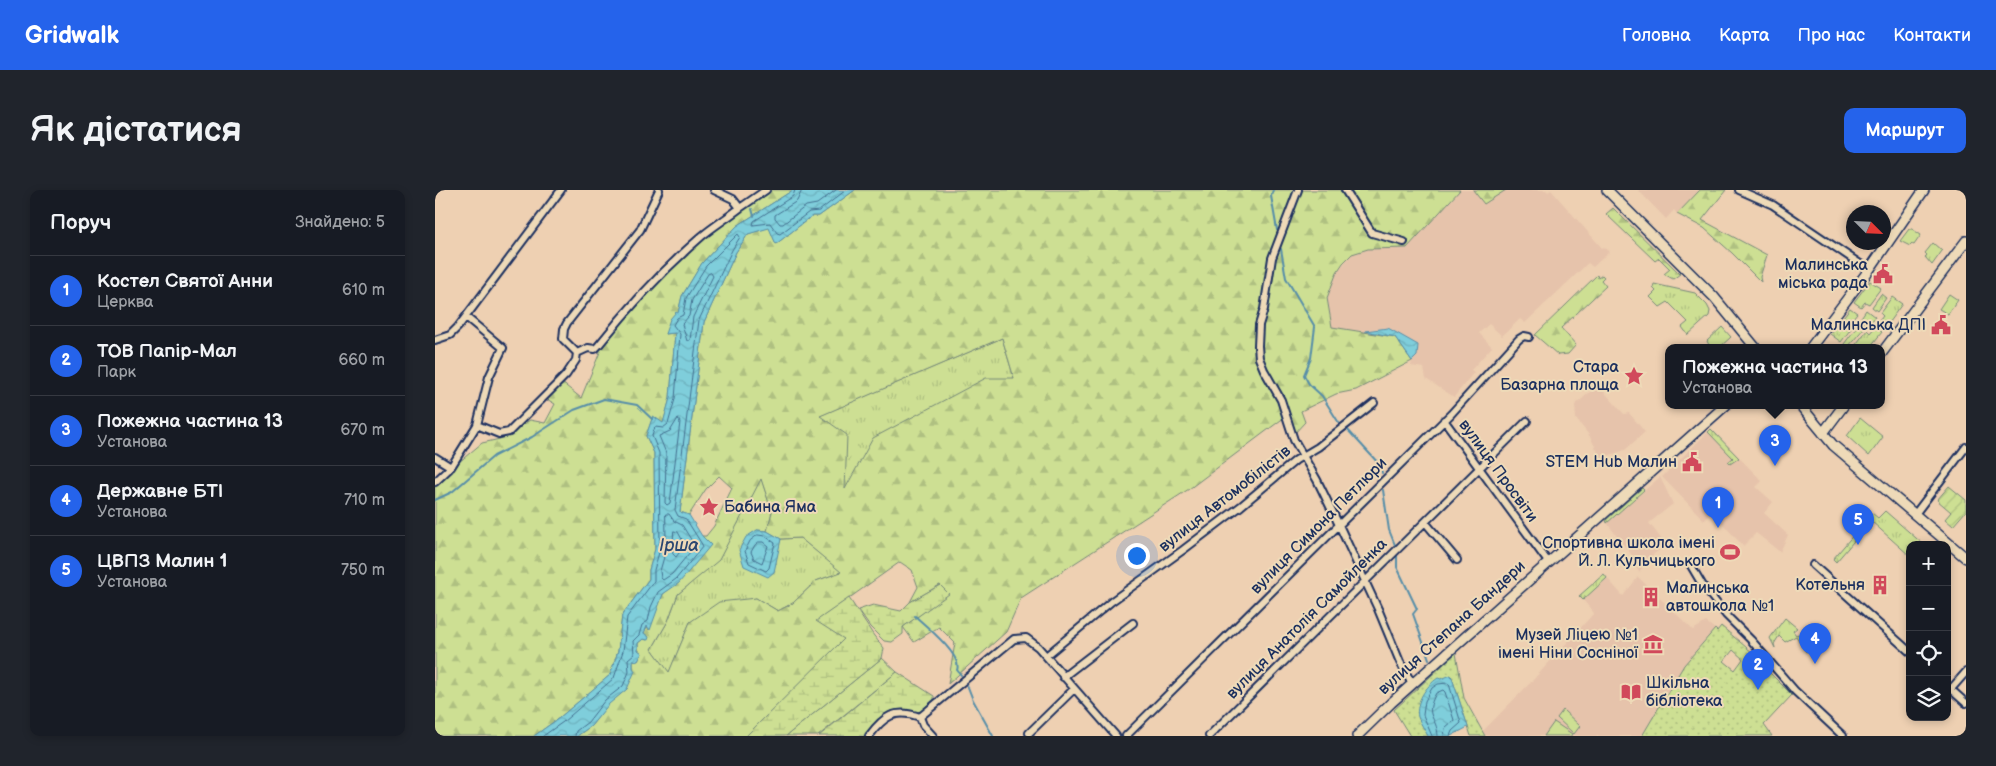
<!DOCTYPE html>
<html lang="uk">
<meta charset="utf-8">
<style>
body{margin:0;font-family:"Balsamiq Sans",sans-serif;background:#20242c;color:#f1f3f6}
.controls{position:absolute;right:15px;bottom:15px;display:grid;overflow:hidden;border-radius:10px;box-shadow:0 2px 8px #0003}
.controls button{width:45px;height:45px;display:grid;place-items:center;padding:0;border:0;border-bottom:1px solid #363941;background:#171b24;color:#f1f3f6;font:25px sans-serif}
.compass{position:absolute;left:1411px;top:15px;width:45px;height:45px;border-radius:50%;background:#171b24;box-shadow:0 2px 8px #0003;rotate:114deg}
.you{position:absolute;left:701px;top:365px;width:18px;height:18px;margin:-12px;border:4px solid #fff;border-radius:50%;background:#1a73e8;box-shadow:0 0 0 8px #1a73e833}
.badge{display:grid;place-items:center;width:32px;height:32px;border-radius:50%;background:#2563eb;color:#fff;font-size:16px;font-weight:700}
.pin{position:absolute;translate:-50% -41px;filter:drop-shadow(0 1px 2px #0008)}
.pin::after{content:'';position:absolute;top:26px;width:18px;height:15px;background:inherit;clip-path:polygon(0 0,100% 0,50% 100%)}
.popup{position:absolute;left:1230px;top:154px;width:220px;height:65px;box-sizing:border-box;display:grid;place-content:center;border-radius:10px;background:#171b24;filter:drop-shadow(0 1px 4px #0005);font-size:16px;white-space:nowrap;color:#9ea1a6}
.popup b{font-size:19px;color:#f1f3f6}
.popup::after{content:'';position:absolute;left:50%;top:100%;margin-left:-10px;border:10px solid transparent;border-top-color:#171b24}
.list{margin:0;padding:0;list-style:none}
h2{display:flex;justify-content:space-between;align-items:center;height:65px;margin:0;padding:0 20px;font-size:21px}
h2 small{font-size:16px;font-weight:400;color:#9ea1a6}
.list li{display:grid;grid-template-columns:32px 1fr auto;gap:15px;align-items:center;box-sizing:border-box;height:70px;padding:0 20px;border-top:1px solid #363941}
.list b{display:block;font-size:19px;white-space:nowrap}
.list p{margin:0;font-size:16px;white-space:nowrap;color:#9ea1a6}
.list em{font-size:16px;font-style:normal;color:#9ea1a6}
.icon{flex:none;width:28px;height:28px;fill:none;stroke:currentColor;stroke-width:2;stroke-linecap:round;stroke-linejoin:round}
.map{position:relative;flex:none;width:1531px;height:546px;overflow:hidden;border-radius:10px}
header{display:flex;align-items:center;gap:30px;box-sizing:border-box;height:70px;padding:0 25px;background:#2563eb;color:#fff}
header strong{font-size:24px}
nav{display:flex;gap:28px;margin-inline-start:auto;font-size:18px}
.intro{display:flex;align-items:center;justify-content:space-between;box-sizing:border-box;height:120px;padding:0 30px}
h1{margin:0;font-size:35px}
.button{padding:12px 22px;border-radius:10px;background:#2563eb;color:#fff;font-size:18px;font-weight:700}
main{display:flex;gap:30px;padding:0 30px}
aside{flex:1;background:#171b24;border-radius:10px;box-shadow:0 2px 8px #0003}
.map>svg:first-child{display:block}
</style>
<header>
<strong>Gridwalk</strong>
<nav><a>Головна</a><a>Карта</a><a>Про нас</a><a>Контакти</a></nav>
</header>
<div class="intro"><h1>Як дістатися</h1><a class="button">Маршрут</a></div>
<main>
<aside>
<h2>Поруч<small>Знайдено: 5</small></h2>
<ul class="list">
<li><span class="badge">1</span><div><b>Костел Святої Анни</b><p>Церква</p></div><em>610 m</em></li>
<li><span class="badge">2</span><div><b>ТОВ Папір-Мал</b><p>Парк</p></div><em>660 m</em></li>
<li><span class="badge">3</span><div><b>Пожежна частина 13</b><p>Установа</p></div><em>670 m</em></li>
<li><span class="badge">4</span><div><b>Державне БТІ</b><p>Установа</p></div><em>710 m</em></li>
<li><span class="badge">5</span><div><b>ЦВПЗ Малин 1</b><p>Установа</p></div><em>750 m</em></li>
</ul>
</aside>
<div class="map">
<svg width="1531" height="546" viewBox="0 0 1531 546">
<defs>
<pattern id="grass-tufts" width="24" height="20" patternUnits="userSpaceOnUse" patternTransform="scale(1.25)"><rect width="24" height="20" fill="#cddf93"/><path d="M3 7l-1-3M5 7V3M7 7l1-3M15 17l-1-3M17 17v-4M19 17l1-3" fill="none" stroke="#afc081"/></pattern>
<pattern id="forest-firs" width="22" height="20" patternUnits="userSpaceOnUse" patternTransform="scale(1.25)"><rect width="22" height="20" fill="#cddf93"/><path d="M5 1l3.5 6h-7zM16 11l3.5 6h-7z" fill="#afc081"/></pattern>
<pattern id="wetland-marsh" width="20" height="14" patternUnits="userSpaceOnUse" patternTransform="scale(1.25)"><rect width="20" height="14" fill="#cddf93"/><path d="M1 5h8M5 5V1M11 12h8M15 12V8" fill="none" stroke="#afc081"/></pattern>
<pattern id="park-dots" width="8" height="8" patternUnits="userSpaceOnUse" patternTransform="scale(1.25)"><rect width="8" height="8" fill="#cddf93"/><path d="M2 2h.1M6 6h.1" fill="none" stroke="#afc081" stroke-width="1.8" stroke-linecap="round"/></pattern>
<pattern id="garden-furrows" width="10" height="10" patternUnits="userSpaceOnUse" patternTransform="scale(1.25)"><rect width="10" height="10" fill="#cddf93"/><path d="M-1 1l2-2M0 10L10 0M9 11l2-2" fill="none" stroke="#afc081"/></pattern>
<pattern id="water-waves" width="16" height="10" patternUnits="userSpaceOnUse" patternTransform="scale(1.25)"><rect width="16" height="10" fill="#7fcedb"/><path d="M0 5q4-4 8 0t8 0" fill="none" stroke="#6db1be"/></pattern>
</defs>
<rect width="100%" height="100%" fill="#eed0b2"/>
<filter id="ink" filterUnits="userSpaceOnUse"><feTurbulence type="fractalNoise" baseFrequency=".02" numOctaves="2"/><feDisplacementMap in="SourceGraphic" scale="10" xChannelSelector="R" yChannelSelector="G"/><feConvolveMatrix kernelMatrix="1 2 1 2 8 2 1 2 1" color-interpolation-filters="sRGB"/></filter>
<g filter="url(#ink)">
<path fill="#e6c3ab" d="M1025 0H1038L1049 14 1071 0H1111L1113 2 1116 0 1167 58 1169 57 1174 62 1158 77 1153 73 1090 133 1085 129 1067 146 1054 134 1044 143 1057 157 1036 180 1039 182 1019 207 991 189 989 178 976 176 977 171 930 141 897 138 892 108 902 82 917 64 933 59 972 58Z
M1203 0H1265L1242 24 1239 20 1231 29Z
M1163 195 1189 224 1194 223 1210 242 1190 260 1166 268 1154 245 1141 229 1140 215Z
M1276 239 1327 291 1321 297 1338 312 1329 323 1353 345 1345 362 1321 343 1308 356 1277 322 1269 330 1227 287Z
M1225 287 1238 314 1214 333 1231 355 1215 367 1204 382 1197 370 1199 368 1172 333Z
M1203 387 1258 440 1271 432 1280 439 1249 475 1207 546H1050L1048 541 1098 490 1159 423 1148 410 1149 408 1172 388 1188 406Z"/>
<path fill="url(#grass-tufts)" stroke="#748778" d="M1474 39H1477L1486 45 1479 55 1477 54 1475 56 1465 51Z
M1498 53 1507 61 1497 75 1490 67 1492 65 1490 63Z
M1435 91 1446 98 1434 114 1430 112 1426 117 1419 112Z
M1219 94 1260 103 1272 115 1275 121 1274 126 1253 145 1247 137 1253 132 1233 112 1225 117 1215 107 1221 101 1218 98Z
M1446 104 1451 108 1442 121 1437 117Z
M1514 104 1523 110 1513 124 1504 119Z
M1457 107 1467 114 1451 136 1444 131 1448 126 1445 123Z
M1415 118 1422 123 1417 129 1421 132 1406 152 1395 144Z
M1431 120 1440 127 1433 136 1425 129Z
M1424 134 1429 138 1413 157 1409 154Z
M1287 137 1296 147 1285 157H1275L1272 151Z
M1440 137 1447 142 1435 157H1419L1432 140 1435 143Z
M567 148 579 188 409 300 384 226Z
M1425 228 1448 247 1434 266 1412 246Z
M1276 239 1304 268 1295 274 1293 272 1298 268 1273 242Z
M326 288 337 322 332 341 322 340 341 374 340 367 346 349 365 348 407 382 381 391 358 413 343 421 321 408 255 432 234 483 217 459 233 431 243 404 284 369Z
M1207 298 1209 300 1172 333 1171 330Z
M1450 321 1489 355H1475V366L1436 331 1401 372 1398 369 1437 323 1443 328Z
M1169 384 1172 388 1148 410 1144 406Z
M1350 428 1362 438 1358 441 1361 445 1363 444 1372 458 1391 448 1393 449 1371 462 1361 446 1350 452 1344 446 1339 454 1340 458 1335 448Z"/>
<path fill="url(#forest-firs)" stroke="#748778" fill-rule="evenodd" d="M333 0H358L302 36 267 73 247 106 243 123 230 144 240 143 235 208 228 234 218 226 211 246 219 263 220 359 214 380V389L187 425 183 461 175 485 124 528 99 546H0V292L47 253 65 249 95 230 110 233 120 214 110 208 126 192 146 208 165 162 163 154 255 60Z
M420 0H1025L972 58 933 59 917 64 908 73 902 82 892 108 897 137 960 147 977 171 921 200 901 204 866 221 870 232 858 245 850 227 754 299 586 408 571 442 513 494 520 453 504 437 479 452 468 437 513 404 505 395 475 412 483 397 477 380 465 372 382 431 410 449 311 546H142L156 536 173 514 192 499 198 478V470L203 471 207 463 203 460V453L208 449 212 450 209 443 212 436 214 440 228 404 244 392 275 355 267 346H271L279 336 297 298 284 286 271 299 254 325 245 322 269 132 301 62 313 44 334 37 341 54 377 26H384ZM567 148 579 188H551L438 248 410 299 412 245 385 226ZM326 289 337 322 332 341 346 349 365 348 406 382 381 391 358 413 343 421 321 408 284 412 255 432 234 482 217 459 233 431 243 404 284 370Z
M1038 0H1071L1049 14Z
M1265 0H1291L1267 30 1332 65 1325 87 1326 92 1297 63 1269 38 1242 24Z
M1178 18 1245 84 1238 89 1229 84 1235 79 1224 68 1220 71 1171 24Z
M1162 85 1163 88 1167 85 1169 87 1166 90 1171 96 1126 138 1141 155 1133 164 1123 165 1100 145Z
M447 468 462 482 383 546H351Z"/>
<path fill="url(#wetland-marsh)" stroke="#748778" d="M505 395 514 404 468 437V444L457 452 449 451 435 437 423 420 438 415 466 421 475 412Z
M414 408 439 446 449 458 447 468 351 546H311L409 449 381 431Z
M462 482 499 506V509L485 522 460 520 432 546H384Z"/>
<path fill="url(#park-dots)" stroke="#748778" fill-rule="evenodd" d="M1286 436 1324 468 1322 470 1357 505 1329 535 1337 546H1207L1249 475 1280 439 1282 441ZM1298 460 1308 469 1300 480 1289 471Z
M1021 463 1029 508 1050 546H1036L1016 485 985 510 983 526 993 546H975L959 520Z"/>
<path fill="url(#garden-furrows)" stroke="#748778" d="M1514 296 1531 310V321L1518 336 1510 329 1516 322 1502 310Z"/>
<path fill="#cddf93" stroke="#748778" d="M1128 520 1145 536 1139 544 1122 528Z
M1119 532 1137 544 1136 546H1109Z"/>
<path fill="url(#water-waves)" stroke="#578ea9" d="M358 0H420L384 26H377L341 54 334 38 313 44 301 62 269 132 245 322 254 325 267 346 276 355 244 393 228 404 215 440 212 436 209 443 214 447 213 450 208 449 203 453V460L207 463 203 471 198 470V478L200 481 192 499 174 514 156 536 142 546H99L124 528 175 485 183 461 187 425 214 389V380L220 359 219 263 211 246 218 226 228 233 235 208 240 143 230 144 235 129 241 122 243 123 247 106 267 73 302 36Z
M953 138 983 155 982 166 977 171 960 147 930 141Z
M322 340 332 341 346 349 339 382 333 387 309 376 304 360 311 347Z
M1016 485 1033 537 1016 546H993C990 540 985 533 983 527 980 512 991 496 1003 488L1006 489Z"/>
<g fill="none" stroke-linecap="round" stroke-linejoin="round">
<path stroke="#436f90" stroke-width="1" d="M360 0 358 6 319 31 318 35 335 33 342 43 345 44 374 22 384 21 411 0
M367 0 362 11 340 25V28L345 34H348L371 16 382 14 401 0
M276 83 278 86 258 127 255 150 252 151 247 134 254 126 257 110 273 84Z
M243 229 245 232 235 313 232 315 230 313 231 263 224 246 235 241Z
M231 324H234L239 331 247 335 260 356 237 384 228 390 226 388 225 381 231 360Z
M239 341 243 342 250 355 241 367 238 364Z
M323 345 330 346 340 353 334 378 331 381 314 373 310 361 315 351Z
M324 352H328L333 356 327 373 319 369 316 362 320 355Z
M108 546 128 532 179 488 188 461 192 427 219 391V380L225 359 224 263 217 246 220 237 228 238 233 234 240 209 245 144 238 135 242 128 248 125 251 108 271 76 303 44 305 47 297 60 264 130 240 320 243 326 251 329 268 356 241 389 223 402 216 417 213 431 207 435 204 445 198 451 199 464 193 469 194 482 188 496 170 510 153 532 141 541 140 546
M997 546 988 525 990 511 997 498 1003 494 1012 493 1014 494 1026 533 1017 541 1015 546
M1003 546C1002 525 988 528 1001 503L1008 500 1010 502 1019 530 1010 538 1009 546"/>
<path stroke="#578ea9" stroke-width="2" d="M838 0 836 6 842 40
M317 19 319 26
M846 59 851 88 880 137 876 168 869 185 874 194 887 206 904 233
M911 238 945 275 947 283
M948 300 954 340 960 355
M0 310 17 302 59 266 97 247 139 220 169 209 202 215 217 229
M962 365V377L982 419 978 424 994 469
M480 426C490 435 528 466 522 480L526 485
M531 492 538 510 558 546"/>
<defs>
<path id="street" d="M863 0 837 68 829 119 824 135 823 156 824 168 829 180 846 210 859 250 882 290 904 335 943 419 965 472 977 494
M910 0 937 43 969 52
M1304 0 1338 15 1434 80
M305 18 331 0
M0 150 15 145 23 137 126 0
M142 163 153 158 160 159 163 156C194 117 229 79 267 46 279 36 292 28 305 18L298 9 279 0
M142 163 128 149 129 139 132 133 205 40 224 0
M1009 230 1113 372
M42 235 64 244 74 242 131 185 141 170 142 163
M0 267 16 277
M0 292 16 277 42 235 54 187 68 158 31 127
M1480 324 1531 257
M1022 370 990 332 1092 231
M1255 374 1268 396 1291 425 1316 450 1360 501 1408 546
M1378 375 1475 462
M611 466 677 411 748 360 806 316 861 270 883 257 939 213
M628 487 698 433
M1512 496 1531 513
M1516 499 1531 482
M485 527 488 535 498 546
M594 543 639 499
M434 546C449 526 460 518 485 527L579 449 591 448 603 457 681 546
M691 546 1016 224 1084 149 1089 146 1094 147
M774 546 990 332"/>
<path id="secondary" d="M1172 0 1279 107 1320 157
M1376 157 1434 80 1489 0
M1446 164 1531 51
M1365 215 1398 255 1531 368
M1388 243 1409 215
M922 546 956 513 1291 215"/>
</defs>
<use href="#street" stroke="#1b2f5e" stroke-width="10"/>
<use href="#secondary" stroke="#1b2f5e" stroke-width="12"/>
<use href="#street" stroke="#eedab8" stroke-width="6"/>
<use href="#secondary" stroke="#eedab8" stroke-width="9"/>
</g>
</g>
<defs>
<symbol id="civic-bare" viewBox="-9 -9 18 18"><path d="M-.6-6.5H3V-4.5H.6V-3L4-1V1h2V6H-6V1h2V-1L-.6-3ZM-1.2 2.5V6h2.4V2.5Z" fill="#d1495b" stroke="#eedab8" stroke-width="2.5" paint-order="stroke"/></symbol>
<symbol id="sight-bare" viewBox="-9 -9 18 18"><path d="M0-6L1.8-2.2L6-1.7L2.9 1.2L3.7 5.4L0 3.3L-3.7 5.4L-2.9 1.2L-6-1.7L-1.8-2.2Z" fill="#d1495b" stroke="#eedab8" stroke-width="2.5" paint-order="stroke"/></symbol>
<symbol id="stadium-bare" viewBox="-9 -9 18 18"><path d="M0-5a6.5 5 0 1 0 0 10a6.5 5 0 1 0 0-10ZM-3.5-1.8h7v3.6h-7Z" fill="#d1495b" stroke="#eedab8" stroke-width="2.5" paint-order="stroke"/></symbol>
<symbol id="building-bare" viewBox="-9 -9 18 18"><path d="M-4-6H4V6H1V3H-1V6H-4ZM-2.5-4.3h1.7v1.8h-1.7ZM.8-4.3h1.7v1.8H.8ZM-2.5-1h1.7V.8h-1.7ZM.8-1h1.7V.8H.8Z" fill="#d1495b" stroke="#eedab8" stroke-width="2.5" paint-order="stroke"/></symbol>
<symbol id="museum-bare" viewBox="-9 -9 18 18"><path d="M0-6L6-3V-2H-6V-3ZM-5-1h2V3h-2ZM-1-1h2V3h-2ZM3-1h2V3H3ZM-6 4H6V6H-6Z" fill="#d1495b" stroke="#eedab8" stroke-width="2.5" paint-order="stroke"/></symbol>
<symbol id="library-bare" viewBox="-9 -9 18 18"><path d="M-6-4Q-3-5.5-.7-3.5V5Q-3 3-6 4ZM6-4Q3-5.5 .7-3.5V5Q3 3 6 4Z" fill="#d1495b" stroke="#eedab8" stroke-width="2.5" paint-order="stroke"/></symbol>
</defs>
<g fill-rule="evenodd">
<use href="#civic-bare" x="1434" y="70" width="28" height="28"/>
<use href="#civic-bare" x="1492" y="121" width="28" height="28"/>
<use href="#sight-bare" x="1185" y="172" width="28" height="28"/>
<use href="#civic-bare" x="1243" y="258" width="28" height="28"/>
<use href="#sight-bare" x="260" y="303" width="28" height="28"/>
<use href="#stadium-bare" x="1281" y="348" width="28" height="28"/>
<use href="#building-bare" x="1431" y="381" width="28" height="28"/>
<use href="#building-bare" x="1202" y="393" width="28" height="28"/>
<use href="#museum-bare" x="1204" y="440" width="28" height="28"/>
<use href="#library-bare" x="1182" y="488" width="28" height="28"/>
</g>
<g text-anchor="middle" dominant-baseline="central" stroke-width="4" stroke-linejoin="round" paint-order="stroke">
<g font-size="16" fill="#1b2f5e" stroke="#eedab8" text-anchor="end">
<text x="1433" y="75">Малинська<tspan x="1433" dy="18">міська рада</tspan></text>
<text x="1491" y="135">Малинська ДПІ</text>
<text x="1184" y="177">Стара<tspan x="1184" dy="18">Базарна площа</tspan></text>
<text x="1242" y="272">STEM Hub Малин</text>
<text x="289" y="317" text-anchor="start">Бабина Яма</text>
<text x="1280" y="353">Спортивна школа імені<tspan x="1280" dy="18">Й. Л. Кульчицького</tspan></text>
<text x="1430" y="395">Котельня</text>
<text x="1231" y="398" text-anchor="start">Малинська<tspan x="1231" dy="18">автошкола №1</tspan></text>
<text x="1203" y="445">Музей Ліцею №1<tspan x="1203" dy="18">імені Ніни Сосніної</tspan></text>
<text x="1211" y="493" text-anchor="start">Шкільна<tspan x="1211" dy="18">бібліотека</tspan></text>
</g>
<g font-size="16" fill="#1b2f5e" stroke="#eedab8">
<text transform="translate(1063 281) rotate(54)">вулиця Просвіти</text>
<text transform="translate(790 309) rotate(-38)">вулиця Автомобілістів</text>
<text transform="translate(884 336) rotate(-45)">вулиця Симона Петлюри</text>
<text transform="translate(872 429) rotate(-45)">вулиця Анатолія Самойленка</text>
<text transform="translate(1017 438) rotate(-42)">вулиця Степана Бандери</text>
</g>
<g font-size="18" font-style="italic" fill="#2a4771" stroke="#eedab8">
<text x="244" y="355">Ірша</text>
</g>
</g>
</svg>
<div class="controls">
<button>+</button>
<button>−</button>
<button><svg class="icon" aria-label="locate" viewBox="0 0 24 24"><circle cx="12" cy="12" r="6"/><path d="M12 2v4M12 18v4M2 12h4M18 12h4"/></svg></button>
<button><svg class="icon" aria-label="layers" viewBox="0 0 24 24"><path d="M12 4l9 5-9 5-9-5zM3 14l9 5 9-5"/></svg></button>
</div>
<svg class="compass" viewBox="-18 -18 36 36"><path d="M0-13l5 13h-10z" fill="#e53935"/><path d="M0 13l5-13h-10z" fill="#9ea1a6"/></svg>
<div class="you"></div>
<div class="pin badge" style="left:1283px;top:338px">1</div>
<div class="pin badge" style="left:1323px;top:500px">2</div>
<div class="pin badge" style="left:1340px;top:276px">3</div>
<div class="popup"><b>Пожежна частина 13</b>Установа</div>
<div class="pin badge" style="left:1380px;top:474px">4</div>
<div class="pin badge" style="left:1423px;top:355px">5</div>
</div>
</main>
